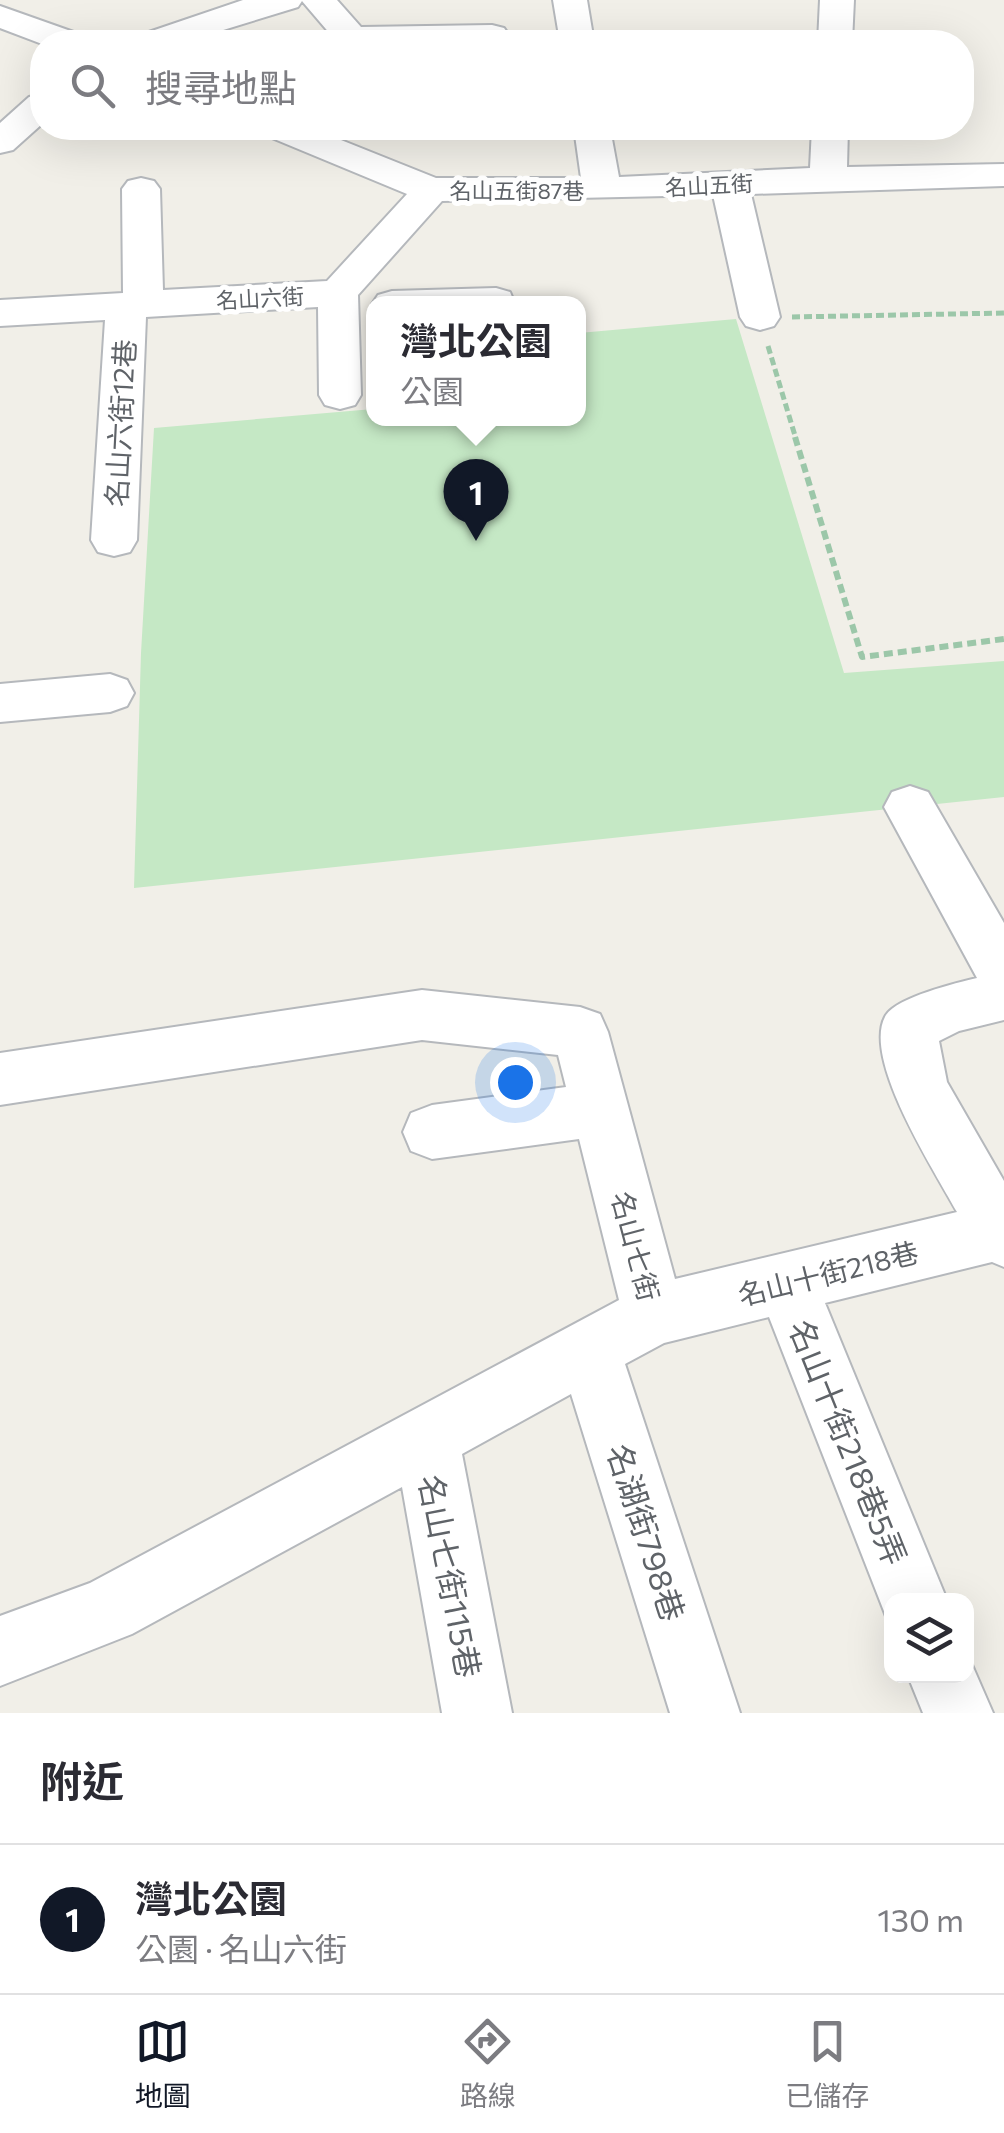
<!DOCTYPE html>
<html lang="zh-TW">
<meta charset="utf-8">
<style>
body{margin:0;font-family:Commissioner,"Noto Sans TC",sans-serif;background:#f2f2f3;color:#2b2b33}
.controls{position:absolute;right:30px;bottom:30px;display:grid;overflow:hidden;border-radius:20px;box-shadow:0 10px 40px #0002}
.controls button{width:90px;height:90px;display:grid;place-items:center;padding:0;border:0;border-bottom:2px solid #e1e1e2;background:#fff;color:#2b2b33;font:50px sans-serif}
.you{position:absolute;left:515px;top:1082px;width:35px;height:35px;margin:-25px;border:8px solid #fff;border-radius:50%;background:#1a73e8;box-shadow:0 0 0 15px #1a73e833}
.badge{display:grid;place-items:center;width:65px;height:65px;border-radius:50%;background:#111827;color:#fff;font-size:32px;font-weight:700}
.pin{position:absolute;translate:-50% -82px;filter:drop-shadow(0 2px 5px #0008)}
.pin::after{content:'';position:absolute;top:52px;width:35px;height:30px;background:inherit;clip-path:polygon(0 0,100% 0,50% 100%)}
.popup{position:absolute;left:366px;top:296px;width:220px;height:130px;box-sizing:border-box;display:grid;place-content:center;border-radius:20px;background:#fff;filter:drop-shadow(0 2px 8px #0005);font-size:32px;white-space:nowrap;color:#7c7c81}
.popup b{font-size:38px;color:#2b2b33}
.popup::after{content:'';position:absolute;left:50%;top:100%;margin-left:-20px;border:20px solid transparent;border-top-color:#fff}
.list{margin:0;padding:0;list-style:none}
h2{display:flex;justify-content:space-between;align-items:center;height:130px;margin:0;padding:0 40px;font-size:42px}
h2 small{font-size:32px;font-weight:400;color:#7c7c81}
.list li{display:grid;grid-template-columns:65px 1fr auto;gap:30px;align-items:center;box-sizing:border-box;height:150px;padding:0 40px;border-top:2px solid #e1e1e2}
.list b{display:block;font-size:38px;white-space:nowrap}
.list p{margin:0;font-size:32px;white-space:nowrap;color:#7c7c81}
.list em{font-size:32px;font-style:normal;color:#7c7c81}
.icon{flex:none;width:55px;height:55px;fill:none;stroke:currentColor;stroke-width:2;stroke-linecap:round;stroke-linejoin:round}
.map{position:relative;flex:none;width:1004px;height:1713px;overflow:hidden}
.search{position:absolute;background:#fff;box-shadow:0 10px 40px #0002;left:30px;right:30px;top:30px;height:110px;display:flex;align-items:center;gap:25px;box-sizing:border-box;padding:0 35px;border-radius:40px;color:#7c7c81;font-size:38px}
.sheet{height:280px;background:#fff}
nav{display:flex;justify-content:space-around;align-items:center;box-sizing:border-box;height:140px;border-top:2px solid #e1e1e2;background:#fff;font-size:28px;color:#7c7c81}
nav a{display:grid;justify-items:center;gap:5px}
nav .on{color:#111827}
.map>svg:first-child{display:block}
</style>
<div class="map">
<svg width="1004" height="1713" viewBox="0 0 1004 1713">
<rect width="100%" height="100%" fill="#f1efe8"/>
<path fill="#c5e8c5" d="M736 319 844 673 1004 661V797L134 888 141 653 154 428 373 409 374 418H578L579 333Z"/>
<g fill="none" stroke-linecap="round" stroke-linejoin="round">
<defs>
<path id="minor" d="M243 0H337L361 27 492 25 504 28 509 35 504 42H337L302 1 298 7 184 42H135L140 35Z
M553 0H587L594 42H560Z
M820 0H854L852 42H818Z
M0 6 82 35 87 42 42 44 0 28Z
M42 94V124L13 150 0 153V123L29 97Z
M262 128H311L436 178H581L574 128H610L619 177 810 168 812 128H848L847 167 1004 164V186L751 194 780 317 774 326 760 330 746 326 740 317 713 195 442 201 358 295 361 395 355 405 340 409 325 405 319 395 318 307 146 317 137 540 130 552 114 556 98 552 91 540 105 320 0 326V300L123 293 122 189 128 181 141 178 154 181 160 189 163 290 327 281 407 194 267 136Z
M496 288 510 292 515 304H372L378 295 392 291Z
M110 674 127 680 134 693 127 706 110 712 0 722V684Z
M910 786 928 792 1004 923V1020L959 1031 939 1041 947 1082 1004 1181V1267L992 1262 825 1303 947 1600H892L889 1624 769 1317 664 1343 625 1364 740 1713H670L571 1394 462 1454 512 1713H442L402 1487 132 1634 0 1686V1616L90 1583 619 1300 579 1139 432 1159 411 1151 403 1132 411 1113 432 1105 566 1087 558 1055 422 1040 0 1105V1053L422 990 580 1007 600 1014 608 1032 675 1279 957 1212C936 1173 860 1057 886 1015 898 997 956 983 977 978L884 807 892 792Z
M966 1651 993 1713H923L908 1676H966Z"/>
</defs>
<use href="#minor" stroke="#b5b8bc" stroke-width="4"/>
<path stroke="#9cc7a9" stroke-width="5" stroke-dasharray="8 4" stroke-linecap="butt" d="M792 317 1004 313
M768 346 796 439"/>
<path stroke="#9cc7a9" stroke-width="6" stroke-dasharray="9 5" stroke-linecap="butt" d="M795 437 862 657 1004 639"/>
<use href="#minor" fill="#fff" fill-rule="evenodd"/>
</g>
<g text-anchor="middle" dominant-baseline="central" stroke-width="10" stroke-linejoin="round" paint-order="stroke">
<g font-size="22" fill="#5f6368" stroke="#fff">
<text transform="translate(709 185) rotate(-3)">名山五街</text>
<text x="517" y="190">名山五街87巷</text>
<text transform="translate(260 298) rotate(-3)">名山六街</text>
</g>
<g font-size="28" fill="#5f6368" stroke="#fff">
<text transform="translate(120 423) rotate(-87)">名山六街12巷</text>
<text transform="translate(636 1246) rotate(75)">名山七街</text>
<text transform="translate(828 1273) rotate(-14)">名山十街218巷</text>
</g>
<g font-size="32" fill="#5f6368" stroke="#fff">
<text transform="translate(849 1442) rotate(68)">名山十街218巷5弄</text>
<text transform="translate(647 1532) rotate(72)">名湖街798巷</text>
<text transform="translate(451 1576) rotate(79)">名山七街115巷</text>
</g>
</g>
</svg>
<div class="controls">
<button><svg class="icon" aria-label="layers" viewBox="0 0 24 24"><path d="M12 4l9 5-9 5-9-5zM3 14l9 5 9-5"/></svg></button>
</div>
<div class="you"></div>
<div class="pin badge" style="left:476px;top:541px">1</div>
<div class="popup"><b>灣北公園</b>公園</div>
<div class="search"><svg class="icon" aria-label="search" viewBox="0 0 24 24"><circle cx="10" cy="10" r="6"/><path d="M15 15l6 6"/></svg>搜尋地點</div>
</div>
<section class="sheet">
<h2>附近<small></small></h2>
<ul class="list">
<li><span class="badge">1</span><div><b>灣北公園</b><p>公園 · 名山六街</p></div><em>130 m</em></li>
</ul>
</section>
<nav>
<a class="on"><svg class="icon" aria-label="map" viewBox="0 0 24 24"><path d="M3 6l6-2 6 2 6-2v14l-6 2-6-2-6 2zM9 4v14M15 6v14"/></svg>地圖</a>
<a><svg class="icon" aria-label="directions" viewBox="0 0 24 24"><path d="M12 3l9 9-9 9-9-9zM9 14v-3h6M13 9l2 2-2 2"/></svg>路線</a>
<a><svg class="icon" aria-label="saved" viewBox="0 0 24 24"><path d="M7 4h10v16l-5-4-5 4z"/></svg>已儲存</a>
</nav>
